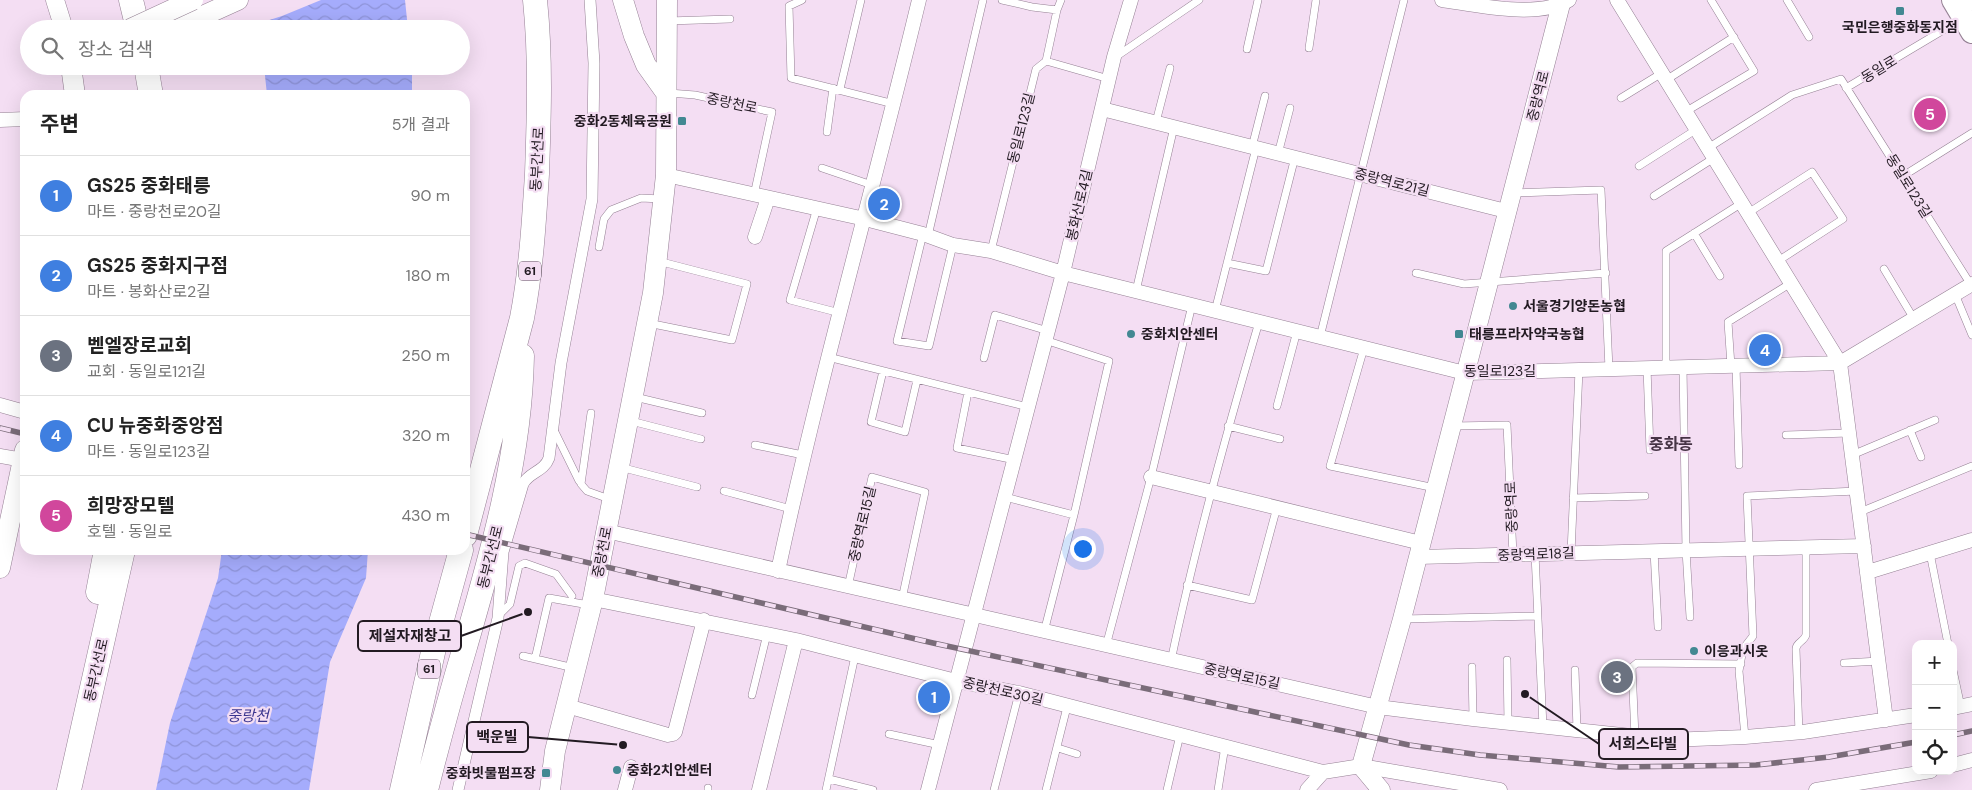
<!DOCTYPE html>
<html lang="ko">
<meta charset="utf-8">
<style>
body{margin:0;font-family:"DM Sans","Noto Sans KR",sans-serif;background:#f2f2f2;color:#222}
.controls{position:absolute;right:15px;bottom:15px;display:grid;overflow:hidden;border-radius:10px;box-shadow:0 5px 20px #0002}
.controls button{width:45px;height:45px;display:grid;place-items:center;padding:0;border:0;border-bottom:1px solid #e0e0e0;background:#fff;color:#222;font:25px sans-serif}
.you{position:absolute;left:1082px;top:548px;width:18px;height:18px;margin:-12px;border:4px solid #fff;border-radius:50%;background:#1a73e8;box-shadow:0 0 0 8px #1a73e833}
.badge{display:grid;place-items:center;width:32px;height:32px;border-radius:50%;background:#db2777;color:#fff;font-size:16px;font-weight:700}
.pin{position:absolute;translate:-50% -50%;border:2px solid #fff;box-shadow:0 1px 5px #0006}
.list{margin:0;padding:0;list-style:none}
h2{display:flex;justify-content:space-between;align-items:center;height:65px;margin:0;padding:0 20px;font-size:21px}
h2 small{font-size:16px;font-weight:400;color:#767676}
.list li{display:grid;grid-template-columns:32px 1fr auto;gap:15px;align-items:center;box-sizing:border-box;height:80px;padding:0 20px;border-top:1px solid #e0e0e0}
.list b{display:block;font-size:19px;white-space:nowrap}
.list p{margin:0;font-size:16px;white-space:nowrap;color:#767676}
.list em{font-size:16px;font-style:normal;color:#767676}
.icon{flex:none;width:28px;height:28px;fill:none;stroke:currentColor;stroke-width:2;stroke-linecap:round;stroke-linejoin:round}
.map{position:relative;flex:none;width:1972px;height:790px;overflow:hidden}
.search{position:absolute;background:#fff;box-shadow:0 5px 20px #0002;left:20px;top:20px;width:450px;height:55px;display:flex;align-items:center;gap:12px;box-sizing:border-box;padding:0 18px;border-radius:28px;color:#767676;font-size:19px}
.panel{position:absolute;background:#fff;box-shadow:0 5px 20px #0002;left:20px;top:90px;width:450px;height:465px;border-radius:15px}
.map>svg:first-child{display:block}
</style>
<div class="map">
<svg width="1972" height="790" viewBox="0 0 1972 790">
<defs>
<pattern id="water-waves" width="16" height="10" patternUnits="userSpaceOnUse" patternTransform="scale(1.25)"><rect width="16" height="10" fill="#a5acfc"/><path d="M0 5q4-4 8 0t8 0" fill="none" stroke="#8e93d8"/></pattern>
</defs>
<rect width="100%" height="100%" fill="#f4def3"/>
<path fill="url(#water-waves)" d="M284 0H405L408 29H260Z
M264 66H412V95H267Z
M222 550H368L366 578 330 662 309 790H156L170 723 218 578Z"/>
<path fill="#f4def3" d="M281 0H321L282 16 260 23Z"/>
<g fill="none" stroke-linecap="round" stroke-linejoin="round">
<defs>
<path id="service" d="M802 0 789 6 791 78 894 104
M1002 0 1032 7 1057 10
M1787 0 1809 37
M668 21 730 19
M1309 48 1316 0
M1247 49 1258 0
M1117 56 1199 0
M1046 61 1109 79
M1666 80 1734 37
M1846 88 1962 19
M840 89 861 0
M669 93 695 95 772 112 754 195
M1621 98 1662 73
M1685 112 1754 71 1711 0
M1156 122 1170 68
M827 132 833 88
M1252 147 1265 96
M1708 148 1792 95 1841 79 1971 285
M1278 154 1290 108
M1639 166 1697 129
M822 168 872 185
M1903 176 1972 133
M1513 193 1601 190 1609 369
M1654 196 1714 158
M817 208 790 300 840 313
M1748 213 1812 172 1843 219 1778 261
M1694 233 1720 276
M923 234 897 341 929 346 953 245
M928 236 983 0
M599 247 604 219 611 210 641 198 661 199
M991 251 1036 69 1046 61 1057 10 1061 0
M1227 263 1266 271 1295 157
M1884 269 1914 319
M1416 273 1464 284 1606 273
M1136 291 1174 127
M1955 294 1972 335
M1215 311 1256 148
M648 323 732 340 747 284 658 261
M1320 337 1404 0
M1364 348 1330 466 1435 488
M828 357 1028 407
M984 358 995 315 1048 331
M1731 366 1728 322 1791 283
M1736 366 1739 465
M1683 367 1686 550 1690 617
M1647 368 1650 450
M1666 368V251L1742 203
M883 371 871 422 905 432 917 380
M968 392 957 448 1015 460
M635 397 702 413
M1277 406 1297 331
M591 413 581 484 587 491 612 500
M631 421 701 439
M1228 426 1280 439
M1453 426 1507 425 1513 555
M553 428 579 481
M1910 430 1921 457
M1786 435 1849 433
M755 445 803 455
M1852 455 1935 420
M620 467 697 487
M724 491 791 509
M1005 497 1074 515
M1573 498 1645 496
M1860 512 1972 466
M1654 551 1658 627
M1571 553 1579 370
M1930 553 1948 644
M1535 554 1543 727
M1187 585 1252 600 1277 507
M848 587 872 477 925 492 902 599
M499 615 510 604 519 566 525 563 556 574 572 596
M1402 619 1537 616
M1044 632 1074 515 1109 361 1045 340
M1106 646 1151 477 1192 305
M523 656 574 668
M535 659 549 598 589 605
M1507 660 1508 723
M1171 661C1195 546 1226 434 1259 322
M1844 663 1879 661
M1472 667 1473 719
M1575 670 1577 730
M1953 670 1961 707
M752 695 767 634
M1799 733 1796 649C1796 642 1804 642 1806 635V548
M889 734 940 745
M1635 737 1632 667 1637 663 1741 664
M1745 737 1739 671 1743 649 1753 636 1747 496 1857 491
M1058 748 1077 754
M829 779 873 790
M708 790V788
M826 790 855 656
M994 790 1019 693
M1046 790 1067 707
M1167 790 1180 735
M1218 790 1225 746"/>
<path id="pedestrian" d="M458 790 498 618 503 552 523 484C529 472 544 472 549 458L561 363 592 199 594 63 590 0"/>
<path id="minor" d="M1442 0C1477 5 1537 19 1569 0
M1617 0 1840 363 1886 720
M1959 10 1972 2
M1102 109 1506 211
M0 120 25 119
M666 175 865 219 923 234 953 245 991 251 1063 273 1465 373 1840 363 1972 284
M755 237 768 198
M0 405 25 412
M0 456 23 460
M1151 477 1421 543
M606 531 1378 707 1473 719 1669 740 1745 737 1803 732 1916 715
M1418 557 1864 546
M778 571C819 379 873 191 919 0
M1868 572 1972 540
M593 599 796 640 956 681 1019 693 1323 772 1361 766 1500 790
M567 706 668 735 673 734 675 732 704 620
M1953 708 1972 704
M1953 765 1972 760
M625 790 631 767
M759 790 796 640
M928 790 1063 273 1114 57 1131 0
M1307 790 1323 772
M1816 790 1931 771"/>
<path id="tertiary" d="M55 0 64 29
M1381 790 1361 766 1402 619 1561 4 1558 0"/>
<path id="secondary" d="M623 0 634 36 646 65 666 93
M174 29 238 0
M71 66 75 95
M0 568 25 450
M550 790 555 751 593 599 653 293 666 175 667 0"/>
<path id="primary" d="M1953 0 1972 32"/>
<path id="trunk" d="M131 0 138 29
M146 66 151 95
M465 535 522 318C531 271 534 222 537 174 539 116 541 58 535 0
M98 592 106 550
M69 790 123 550
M402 790 434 648 461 550
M426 790C438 742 451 694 465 647 493 550 520 458 522 356"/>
</defs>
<use href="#service" stroke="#958194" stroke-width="8"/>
<use href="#pedestrian" stroke="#958194" stroke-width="12"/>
<use href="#minor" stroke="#958194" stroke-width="15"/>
<use href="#tertiary" stroke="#958194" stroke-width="19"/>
<use href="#secondary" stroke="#958194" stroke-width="21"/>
<use href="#primary" stroke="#958194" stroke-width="24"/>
<use href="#trunk" stroke="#958194" stroke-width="25"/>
<use href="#service" stroke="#fff" stroke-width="7"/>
<use href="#pedestrian" stroke="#fff" stroke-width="11"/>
<use href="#minor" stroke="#fff" stroke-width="14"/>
<use href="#tertiary" stroke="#fff" stroke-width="18"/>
<use href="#secondary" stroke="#fff" stroke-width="20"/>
<use href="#primary" stroke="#fff" stroke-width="22"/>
<use href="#trunk" stroke="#fff" stroke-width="24"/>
<defs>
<path id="rail" d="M0 428 25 434
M465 534 933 643 1409 745 1480 755 1619 767 1756 765 1829 757 1916 742
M1953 735 1972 731"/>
</defs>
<use href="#rail" stroke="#7a6c79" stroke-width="5.5"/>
<use href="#rail" stroke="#f4def3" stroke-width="4" stroke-dasharray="11" stroke-linecap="butt"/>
<defs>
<path id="secondary-bridge" d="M130 29 193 0"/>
</defs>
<use href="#secondary-bridge" stroke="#958194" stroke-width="21" stroke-linecap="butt"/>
<use href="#secondary-bridge" stroke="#fff" stroke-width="20"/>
</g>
<g fill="#428892" stroke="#f4def3" stroke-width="2">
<rect x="1895" y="6" width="10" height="10" rx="2.5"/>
<rect x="677" y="116" width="10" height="10" rx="2.5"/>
<circle cx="1513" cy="306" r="5"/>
<circle cx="1131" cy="334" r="5"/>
<rect x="1454" y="329" width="10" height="10" rx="2.5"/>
<circle cx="1694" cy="651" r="5"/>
<circle cx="617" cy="770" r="5"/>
<rect x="541" y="768" width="10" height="10" rx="2.5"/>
</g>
<g text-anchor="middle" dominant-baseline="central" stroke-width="4.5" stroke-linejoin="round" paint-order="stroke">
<g fill="#f4def3" stroke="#615561" stroke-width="1">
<rect x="519" y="261.5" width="22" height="19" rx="4"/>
<rect x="418" y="659.5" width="22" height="19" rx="4"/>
</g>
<g font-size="12" font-weight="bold" fill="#221a22">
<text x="530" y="271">61</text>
<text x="429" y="669">61</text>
</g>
<g font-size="14" font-weight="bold" fill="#221a22" stroke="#f4def3" text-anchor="start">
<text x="1900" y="27" text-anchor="middle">국민은행중화동지점</text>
<text x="672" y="121" text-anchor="end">중화2동체육공원</text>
<text x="1523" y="306">서울경기양돈농협</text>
<text x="1141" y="334">중화치안센터</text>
<text x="1469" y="334">태릉프라자약국농협</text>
<text x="1704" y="651">이응과시옷</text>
<text x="627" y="770">중화2치안센터</text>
<text x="536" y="773" text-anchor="end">중화빗물펌프장</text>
</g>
<g font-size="14" fill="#221a22" stroke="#f4def3">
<text transform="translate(1879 69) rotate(-31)">동일로</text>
<text transform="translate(1538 96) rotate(-76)">중랑역로</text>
<text transform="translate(732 103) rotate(12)">중랑천로</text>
<text transform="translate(1021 128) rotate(-76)">동일로123길</text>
<text transform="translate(537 159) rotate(-87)">동부간선로</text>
<text transform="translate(1392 182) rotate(14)">중랑역로21길</text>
<text transform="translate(1909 186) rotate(58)">동일로123길</text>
<text transform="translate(1079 205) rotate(-77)">봉화산로4길</text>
<text x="1500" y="371">동일로123길</text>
<text transform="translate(1511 507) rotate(-92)">중랑역로</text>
<text transform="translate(862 524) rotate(-77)">중랑역로15길</text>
<text transform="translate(602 552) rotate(-79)">중랑천로</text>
<text transform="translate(1536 554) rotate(-2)">중랑역로18길</text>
<text transform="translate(490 557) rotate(-76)">동부간선로</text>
<text transform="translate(96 670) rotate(-77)">동부간선로</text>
<text transform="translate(1242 676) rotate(12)">중랑역로15길</text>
<text transform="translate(1003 691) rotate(13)">중랑천로30길</text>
</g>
<g font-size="15" font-style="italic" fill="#3a358f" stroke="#f4def3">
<text x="248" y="716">중랑천</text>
</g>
<g font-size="16" font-weight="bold" fill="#463445" stroke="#f4def3">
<text x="1671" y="444">중화동</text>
</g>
</g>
<path fill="none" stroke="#221a22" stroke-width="2" d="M528 612L461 636M623 745L528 737M1525 694L1599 744"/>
<g fill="#221a22" stroke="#f4def3" stroke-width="2">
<circle cx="528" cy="612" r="5"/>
<circle cx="623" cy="745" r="5"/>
<circle cx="1525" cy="694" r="5"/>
</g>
<g fill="#f4def3" stroke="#221a22" stroke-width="2">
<rect x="358" y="621" width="103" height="30" rx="5"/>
<rect x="467" y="722" width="61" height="30" rx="5"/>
<rect x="1599" y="729" width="89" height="30" rx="5"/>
</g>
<g font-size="15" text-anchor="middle" font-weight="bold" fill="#221a22">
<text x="410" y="641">제설자재창고</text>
<text x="497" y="742">백운빌</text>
<text x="1643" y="749">서희스타빌</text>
</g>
</svg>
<div class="controls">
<button>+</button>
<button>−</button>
<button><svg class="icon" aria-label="locate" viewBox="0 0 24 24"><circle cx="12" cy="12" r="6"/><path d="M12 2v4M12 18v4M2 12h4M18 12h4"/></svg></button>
</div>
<div class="you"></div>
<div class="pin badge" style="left:934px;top:697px;background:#3f7fe0">1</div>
<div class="pin badge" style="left:884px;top:204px;background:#3f7fe0">2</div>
<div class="pin badge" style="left:1617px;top:677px;background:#6b7280">3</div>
<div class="pin badge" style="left:1765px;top:350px;background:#3f7fe0">4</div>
<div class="pin badge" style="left:1930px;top:114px;background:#d1479c">5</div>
<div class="search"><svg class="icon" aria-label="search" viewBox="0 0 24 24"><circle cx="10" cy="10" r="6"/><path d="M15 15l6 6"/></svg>장소 검색</div>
<section class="panel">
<h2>주변<small>5개 결과</small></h2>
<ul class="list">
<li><span class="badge" style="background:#3f7fe0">1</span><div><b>GS25 중화태릉</b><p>마트 · 중랑천로20길</p></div><em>90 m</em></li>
<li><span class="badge" style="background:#3f7fe0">2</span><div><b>GS25 중화지구점</b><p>마트 · 봉화산로2길</p></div><em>180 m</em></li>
<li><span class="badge" style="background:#6b7280">3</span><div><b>벧엘장로교회</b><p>교회 · 동일로121길</p></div><em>250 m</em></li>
<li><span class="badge" style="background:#3f7fe0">4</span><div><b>CU 뉴중화중앙점</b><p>마트 · 동일로123길</p></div><em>320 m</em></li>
<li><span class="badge" style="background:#d1479c">5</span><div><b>희망장모텔</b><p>호텔 · 동일로</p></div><em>430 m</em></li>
</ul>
</section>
</div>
